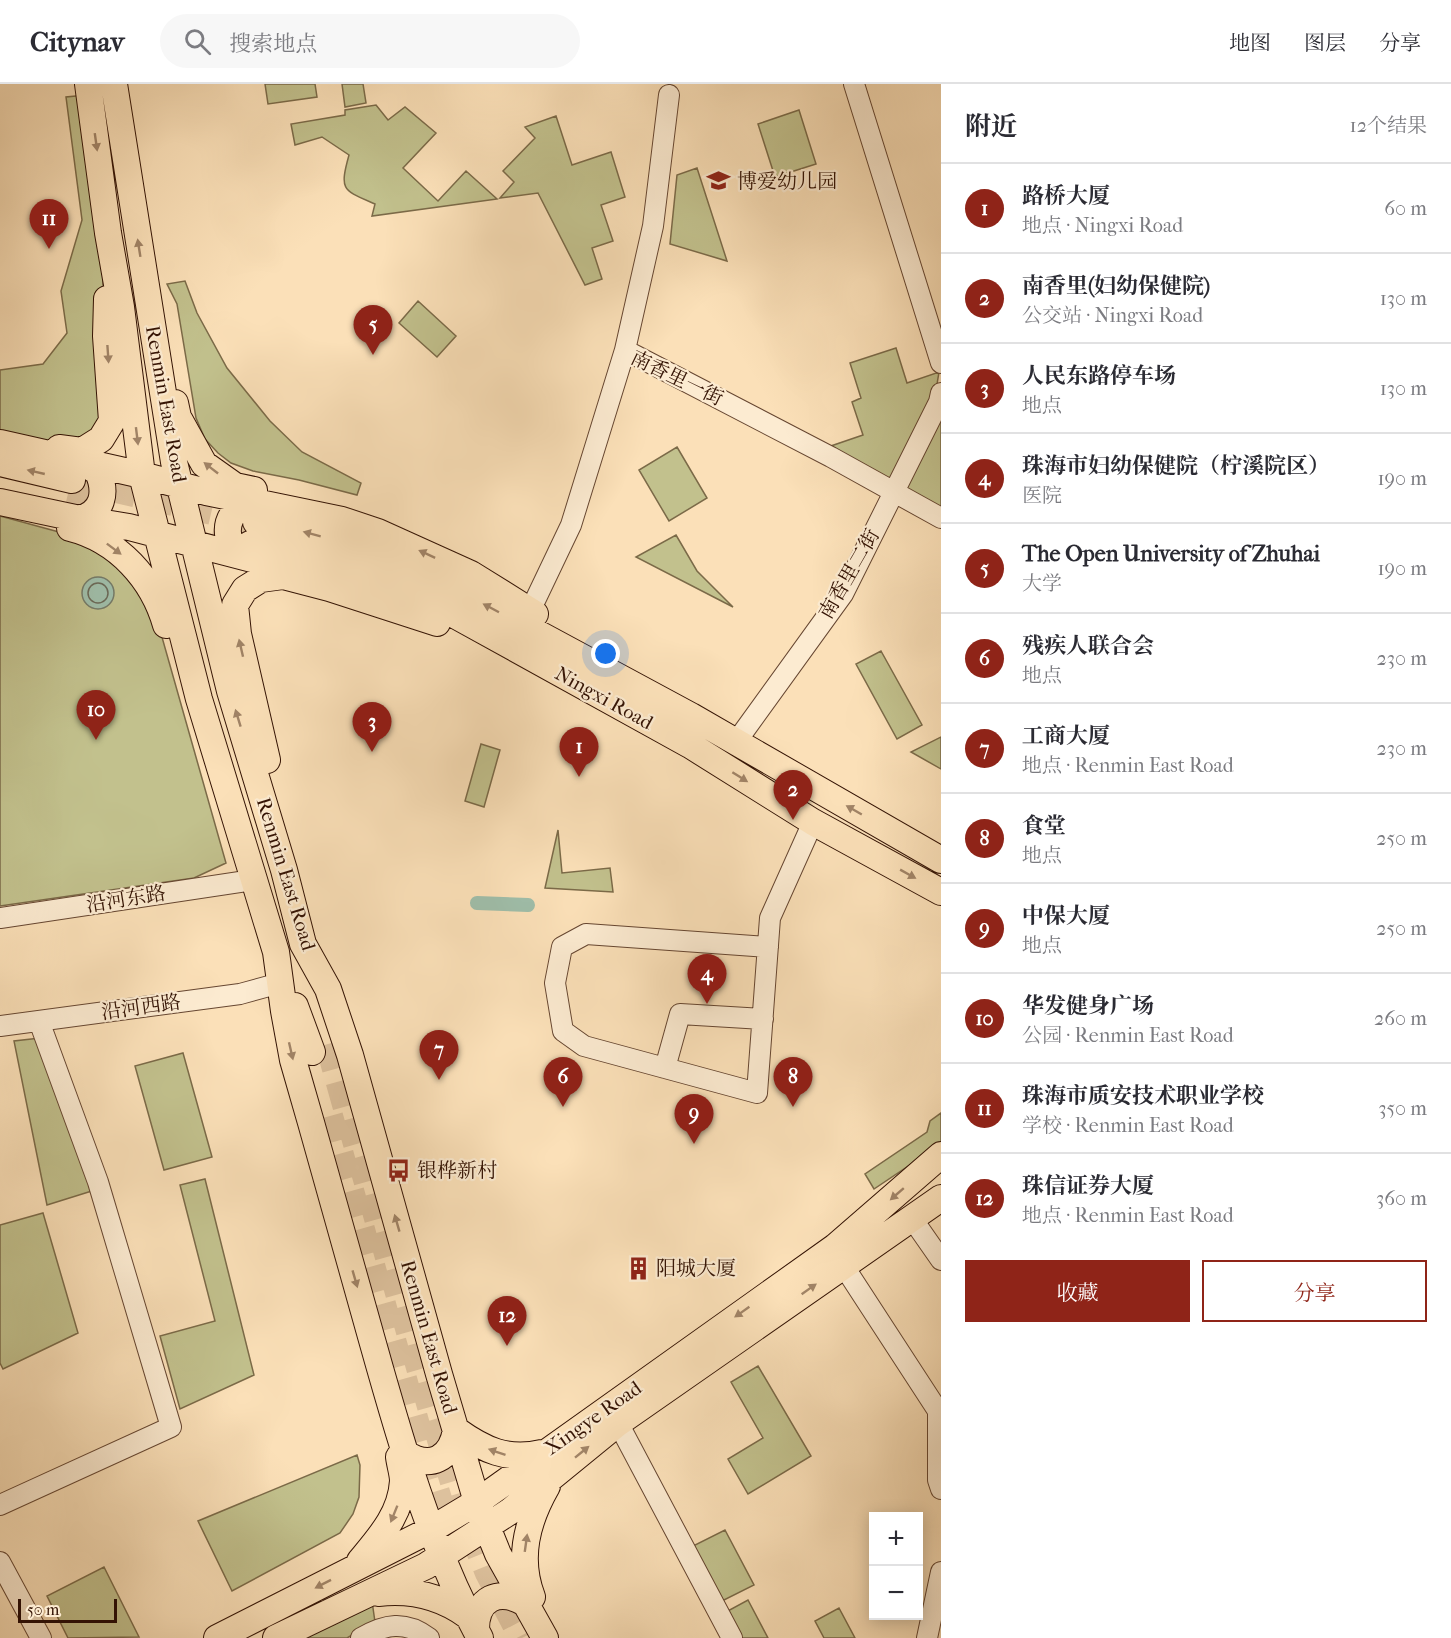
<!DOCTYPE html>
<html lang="zh">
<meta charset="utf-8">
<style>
body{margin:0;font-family:"IM FELL French Canon","Noto Serif SC",serif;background:#f7f7f7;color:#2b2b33}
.controls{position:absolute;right:18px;bottom:18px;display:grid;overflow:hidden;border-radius:0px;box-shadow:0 3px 15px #0003}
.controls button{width:54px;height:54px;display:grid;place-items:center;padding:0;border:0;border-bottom:2px solid #e1e1e2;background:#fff;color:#2b2b33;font:30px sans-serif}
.scale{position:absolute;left:18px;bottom:15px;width:99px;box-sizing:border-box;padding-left:6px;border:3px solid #341304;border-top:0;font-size:16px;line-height:21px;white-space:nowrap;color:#341304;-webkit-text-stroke:4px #fcebd1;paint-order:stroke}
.you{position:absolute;left:606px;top:570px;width:21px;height:21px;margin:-15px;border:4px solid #fff;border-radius:50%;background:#1a73e8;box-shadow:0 0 0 9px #1a73e833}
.badge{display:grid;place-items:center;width:39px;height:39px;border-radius:50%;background:#8f2418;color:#fff;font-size:20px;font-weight:700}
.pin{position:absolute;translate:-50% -50px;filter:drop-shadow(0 2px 3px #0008)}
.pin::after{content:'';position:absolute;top:32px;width:21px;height:18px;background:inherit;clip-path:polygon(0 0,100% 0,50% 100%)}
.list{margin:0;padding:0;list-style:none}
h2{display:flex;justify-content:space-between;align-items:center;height:78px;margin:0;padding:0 24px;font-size:26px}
h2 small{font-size:20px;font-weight:400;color:#7c7c81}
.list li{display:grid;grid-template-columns:39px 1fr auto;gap:18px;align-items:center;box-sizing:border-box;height:90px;padding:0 24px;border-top:2px solid #e1e1e2}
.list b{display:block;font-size:22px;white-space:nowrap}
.list p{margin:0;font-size:20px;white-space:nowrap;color:#7c7c81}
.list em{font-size:20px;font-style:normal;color:#7c7c81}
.actions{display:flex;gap:12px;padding:18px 24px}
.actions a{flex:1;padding:14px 0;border:2px solid #8f2418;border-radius:0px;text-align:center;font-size:21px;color:#8f2418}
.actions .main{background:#8f2418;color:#fff}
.icon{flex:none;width:33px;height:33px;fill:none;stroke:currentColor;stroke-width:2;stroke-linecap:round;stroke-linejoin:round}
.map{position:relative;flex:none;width:941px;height:1554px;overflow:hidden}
header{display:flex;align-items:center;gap:36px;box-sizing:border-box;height:84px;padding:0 30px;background:#fff;border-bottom:2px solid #e1e1e2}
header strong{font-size:28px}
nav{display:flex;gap:33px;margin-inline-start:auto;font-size:21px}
.search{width:420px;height:54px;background:#f7f7f7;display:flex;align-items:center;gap:15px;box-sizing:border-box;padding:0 21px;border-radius:33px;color:#7c7c81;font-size:22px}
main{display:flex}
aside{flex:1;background:#fff}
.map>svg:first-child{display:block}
</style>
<header>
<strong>Citynav</strong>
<div class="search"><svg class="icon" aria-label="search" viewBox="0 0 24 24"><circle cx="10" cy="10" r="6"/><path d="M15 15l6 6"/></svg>搜索地点</div>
<nav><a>地图</a><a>图层</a><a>分享</a></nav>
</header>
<main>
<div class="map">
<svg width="941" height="1554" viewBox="0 0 941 1554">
<rect width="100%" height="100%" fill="#fbe0b8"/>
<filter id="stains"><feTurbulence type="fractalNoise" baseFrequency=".00333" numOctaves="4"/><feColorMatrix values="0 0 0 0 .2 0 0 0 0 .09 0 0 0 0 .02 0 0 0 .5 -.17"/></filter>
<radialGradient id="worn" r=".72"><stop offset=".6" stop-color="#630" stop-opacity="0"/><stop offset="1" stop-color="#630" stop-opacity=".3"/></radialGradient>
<path fill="#c2c18d" stroke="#7b6a48" stroke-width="1.5" d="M265 0H315L317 13 268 20Z
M342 0H363L366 19 345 23Z
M86 11 104 149 102 249 109 335 80 364 0 347V286L43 280 67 249 61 207 82 136 66 13Z
M376 21 388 36 405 23 436 49 403 84 438 117 466 87 497 115 372 132 375 120C343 106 339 107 349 71L322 53 295 61 291 40 345 31V26Z
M799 26 816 80 775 93 758 40Z
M556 32 572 81 611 68 625 113 601 121 613 157 592 164 602 195 585 201 538 109 500 114 514 98 503 87 535 54 525 43Z
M697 84 727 177 670 160 677 91Z
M185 197 197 229 227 284 270 337 302 368 361 399 357 411 299 396 253 387 231 379 218 369 205 355 196 334 177 220 167 200Z
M418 217 456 252 437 273 399 239Z
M896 264 907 299 939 288 934 318 891 400 825 364 863 351 852 318 861 314 850 279Z
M941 330V425L901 404Z
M677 363 707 414 669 437 639 386Z
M0 432 81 454 122 478 156 532 226 779 194 794 0 822Z
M676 451 697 487 733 523 636 473Z
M881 567 922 641 897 655 856 580Z
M941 653V685L911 668Z
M481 660 500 666 484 723 465 717Z
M558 746 562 789 610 784 613 808 545 804Z
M40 954 95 1106 47 1121 14 957Z
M183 969 212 1073 164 1086 135 982Z
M941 1029V1060L874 1105 865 1090 927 1048 930 1037Z
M205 1095 254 1291 180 1325 160 1252 215 1237 180 1101Z
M43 1129 78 1249 3 1285 0 1279V1141Z
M758 1282 811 1372 748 1410 728 1375 763 1354 731 1298Z
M357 1371 360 1381 359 1413 353 1430 340 1449 232 1507 198 1437Z
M725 1446 754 1501 720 1518 691 1463Z
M104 1483 139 1553 68 1554 47 1512Z
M748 1516 768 1554H737L724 1529Z
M372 1517 375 1538 347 1554H295Z
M839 1524 855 1554H824L815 1537Z"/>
<path fill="#9fbeaa" stroke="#747a68" stroke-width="1.5" d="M82 509a16 16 0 1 1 32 0a16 16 0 1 1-32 0Z"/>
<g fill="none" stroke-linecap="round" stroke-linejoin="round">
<path stroke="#6a6857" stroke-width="1.5" d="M88 509a10 10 0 1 1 20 0a10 10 0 1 1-20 0Z"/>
<path stroke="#9fbeaa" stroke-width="14" d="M477 819 528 821"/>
<path stroke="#ddc19d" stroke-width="26" stroke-dasharray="26 13" stroke-linecap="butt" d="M72 396 252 437
M66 418 112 429
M174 443 250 460
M328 960 431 1326 459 1418 488 1489 522 1554
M330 1032 424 1366 439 1415 455 1454"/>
<defs>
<path id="minor" d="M854 0 941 279
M625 266 653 142 669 11
M530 527 571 441 625 266 831 373 941 434
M736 658 843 510 939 318 941 309
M0 834 253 796
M768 863 586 850 562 863 555 899 563 947 584 962 757 1009 770 834 813 738
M0 942 240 910 280 899
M665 984 680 930 763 935
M911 1133 941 1176
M843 1181 938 1327V1396L941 1405
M618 1339 732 1554
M0 1421 171 1343 98 1098 39 937
M0 1478 41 1554
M361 1554C385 1540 405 1536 429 1554
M927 1554 941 1488"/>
<path id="major" d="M88 0 108 149 121 223 142 391 199 615 276 868 284 927 293 976C320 1069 346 1162 372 1256 400 1356 430 1462 480 1554
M114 0 174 378 230 607 284 786 303 860 328 905 350 971 439 1290 477 1418 498 1470 545 1554
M175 319 178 333 204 380 235 402 254 406
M0 359 142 391 206 408 342 436 378 448 471 490 535 530
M59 364 82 367 101 355 112 337 106 252 107 215
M0 379 72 396
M0 418 80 435 129 443 271 480
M80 435C103 428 107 409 98 388L80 377
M256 438 306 449 361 463 437 495 691 632 941 776
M70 444C118 456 153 495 166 541
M250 460C271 465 293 468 314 474 362 489 408 508 453 530L690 661 813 738 941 808
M245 473C226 463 222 441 237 425L256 418
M267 676 238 550 235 521 245 505 261 495 283 492 329 504 437 539
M295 922 312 968
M405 1369C430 1386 451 1375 456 1346 484 1366 507 1377 542 1369
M360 1477C380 1453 401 1430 403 1397 403 1390 400 1381 399 1373
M378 1509C412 1505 441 1512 468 1532
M532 1513C517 1474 527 1437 547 1402
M476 1545C476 1514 499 1504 525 1519
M217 1554 432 1445 477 1418 835 1163 941 1071
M276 1554 426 1482 509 1428 618 1339 941 1114"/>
</defs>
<use href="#minor" stroke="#664631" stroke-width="22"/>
<use href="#major" stroke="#341304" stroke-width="28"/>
<use href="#minor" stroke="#fcebd1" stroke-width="20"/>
<use href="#major" stroke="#fbe0b8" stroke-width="26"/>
</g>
<defs><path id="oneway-solid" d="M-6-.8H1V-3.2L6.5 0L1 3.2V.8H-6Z" transform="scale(1.5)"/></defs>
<g fill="#a18467">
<use href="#oneway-solid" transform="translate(96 58) rotate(82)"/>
<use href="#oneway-solid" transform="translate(139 164) rotate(-99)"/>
<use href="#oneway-solid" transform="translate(108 270) rotate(86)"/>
<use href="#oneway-solid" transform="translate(137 352) rotate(83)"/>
<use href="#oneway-solid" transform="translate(211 384) rotate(-142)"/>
<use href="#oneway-solid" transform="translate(36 388) rotate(-167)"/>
<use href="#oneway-solid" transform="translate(312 450) rotate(-165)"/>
<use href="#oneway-solid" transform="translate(114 465) rotate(37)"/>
<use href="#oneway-solid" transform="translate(427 470) rotate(-155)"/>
<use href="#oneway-solid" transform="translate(491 524) rotate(-152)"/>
<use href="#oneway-solid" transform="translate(241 564) rotate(-103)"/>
<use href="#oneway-solid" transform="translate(238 634) rotate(-107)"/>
<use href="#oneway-solid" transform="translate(740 693) rotate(32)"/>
<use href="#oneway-solid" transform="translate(854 726) rotate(-150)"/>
<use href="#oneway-solid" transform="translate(908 790) rotate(29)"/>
<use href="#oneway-solid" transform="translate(291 967) rotate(77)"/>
<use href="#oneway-solid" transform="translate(897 1110) rotate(139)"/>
<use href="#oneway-solid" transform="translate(397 1139) rotate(-106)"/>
<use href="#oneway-solid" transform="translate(355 1195) rotate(74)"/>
<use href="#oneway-solid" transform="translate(809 1205) rotate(-35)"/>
<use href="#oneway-solid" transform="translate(742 1228) rotate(145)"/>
<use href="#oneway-solid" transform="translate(497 1368) rotate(-161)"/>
<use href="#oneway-solid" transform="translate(582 1368) rotate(-39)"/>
<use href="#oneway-solid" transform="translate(394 1430) rotate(112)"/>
<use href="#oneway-solid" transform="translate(526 1459) rotate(-82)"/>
<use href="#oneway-solid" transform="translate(323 1500) rotate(153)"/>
</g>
<defs>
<symbol id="school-bare" viewBox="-9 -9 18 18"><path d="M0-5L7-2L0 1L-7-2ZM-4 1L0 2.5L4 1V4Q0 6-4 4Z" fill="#8f2418" stroke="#fcebd1" stroke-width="2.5" paint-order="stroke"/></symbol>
<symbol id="bus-bare" viewBox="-9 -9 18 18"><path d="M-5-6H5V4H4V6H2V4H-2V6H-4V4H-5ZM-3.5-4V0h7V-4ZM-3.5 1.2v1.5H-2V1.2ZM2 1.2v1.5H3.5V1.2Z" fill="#8f2418" stroke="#fcebd1" stroke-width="2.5" paint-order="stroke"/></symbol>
<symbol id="building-bare" viewBox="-9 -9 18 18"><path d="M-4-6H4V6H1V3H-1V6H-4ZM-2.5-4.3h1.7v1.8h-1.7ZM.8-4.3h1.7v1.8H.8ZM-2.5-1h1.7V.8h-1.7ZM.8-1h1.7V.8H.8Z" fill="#8f2418" stroke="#fcebd1" stroke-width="2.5" paint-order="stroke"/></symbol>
</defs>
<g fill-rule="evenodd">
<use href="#school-bare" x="702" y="80" width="33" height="33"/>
<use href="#bus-bare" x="382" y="1070" width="33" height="33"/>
<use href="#building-bare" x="622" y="1168" width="33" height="33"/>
</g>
<g text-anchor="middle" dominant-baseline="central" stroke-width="4.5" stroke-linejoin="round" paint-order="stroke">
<g font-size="20" fill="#341304" stroke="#fcebd1" text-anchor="start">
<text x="737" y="97">博爱幼儿园</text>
<text x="417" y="1086">银桦新村</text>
<text x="656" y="1184">阳城大厦</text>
</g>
<g font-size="20" fill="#341304" stroke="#fcebd1">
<text transform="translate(677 294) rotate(26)">南香里一街</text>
<text transform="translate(166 320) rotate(80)">Renmin East Road</text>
<text transform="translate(849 490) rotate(-60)">南香里二街</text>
<text transform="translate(604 614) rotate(29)">Ningxi Road</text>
<text transform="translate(286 790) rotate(73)">Renmin East Road</text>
<text transform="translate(126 815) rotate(-9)">沿河东路</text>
<text transform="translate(141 923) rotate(-8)">沿河西路</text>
<text transform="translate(429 1253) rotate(74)">Renmin East Road</text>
<text transform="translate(593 1334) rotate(-35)">Xingye Road</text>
</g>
</g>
<rect width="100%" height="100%" filter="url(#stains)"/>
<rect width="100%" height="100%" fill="url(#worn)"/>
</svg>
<div class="controls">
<button>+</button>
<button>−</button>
</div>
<div class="scale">50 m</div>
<div class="you"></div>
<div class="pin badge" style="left:579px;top:693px">1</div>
<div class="pin badge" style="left:793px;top:736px">2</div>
<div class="pin badge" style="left:372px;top:668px">3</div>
<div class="pin badge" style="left:707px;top:920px">4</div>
<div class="pin badge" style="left:373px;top:271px">5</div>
<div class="pin badge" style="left:563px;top:1023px">6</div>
<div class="pin badge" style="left:439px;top:996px">7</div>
<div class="pin badge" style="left:793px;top:1023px">8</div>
<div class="pin badge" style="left:694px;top:1060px">9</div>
<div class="pin badge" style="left:96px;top:656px">10</div>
<div class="pin badge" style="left:49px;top:165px">11</div>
<div class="pin badge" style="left:507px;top:1262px">12</div>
</div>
<aside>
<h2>附近<small>12个结果</small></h2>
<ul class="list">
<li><span class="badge">1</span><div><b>路桥大厦</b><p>地点 · Ningxi Road</p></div><em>60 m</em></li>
<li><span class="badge">2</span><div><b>南香里(妇幼保健院)</b><p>公交站 · Ningxi Road</p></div><em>130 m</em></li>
<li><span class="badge">3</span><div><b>人民东路停车场</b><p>地点</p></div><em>130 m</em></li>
<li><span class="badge">4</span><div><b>珠海市妇幼保健院（柠溪院区）</b><p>医院</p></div><em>190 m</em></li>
<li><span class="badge">5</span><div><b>The Open University of Zhuhai</b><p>大学</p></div><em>190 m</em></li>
<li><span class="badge">6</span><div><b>残疾人联合会</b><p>地点</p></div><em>230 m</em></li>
<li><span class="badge">7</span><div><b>工商大厦</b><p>地点 · Renmin East Road</p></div><em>230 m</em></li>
<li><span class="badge">8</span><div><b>食堂</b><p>地点</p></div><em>250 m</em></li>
<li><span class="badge">9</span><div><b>中保大厦</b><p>地点</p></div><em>250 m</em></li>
<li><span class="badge">10</span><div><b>华发健身广场</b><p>公园 · Renmin East Road</p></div><em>260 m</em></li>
<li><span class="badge">11</span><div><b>珠海市质安技术职业学校</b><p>学校 · Renmin East Road</p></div><em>350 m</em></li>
<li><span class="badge">12</span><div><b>珠信证券大厦</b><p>地点 · Renmin East Road</p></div><em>360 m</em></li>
</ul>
<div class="actions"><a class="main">收藏</a><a>分享</a></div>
</aside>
</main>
